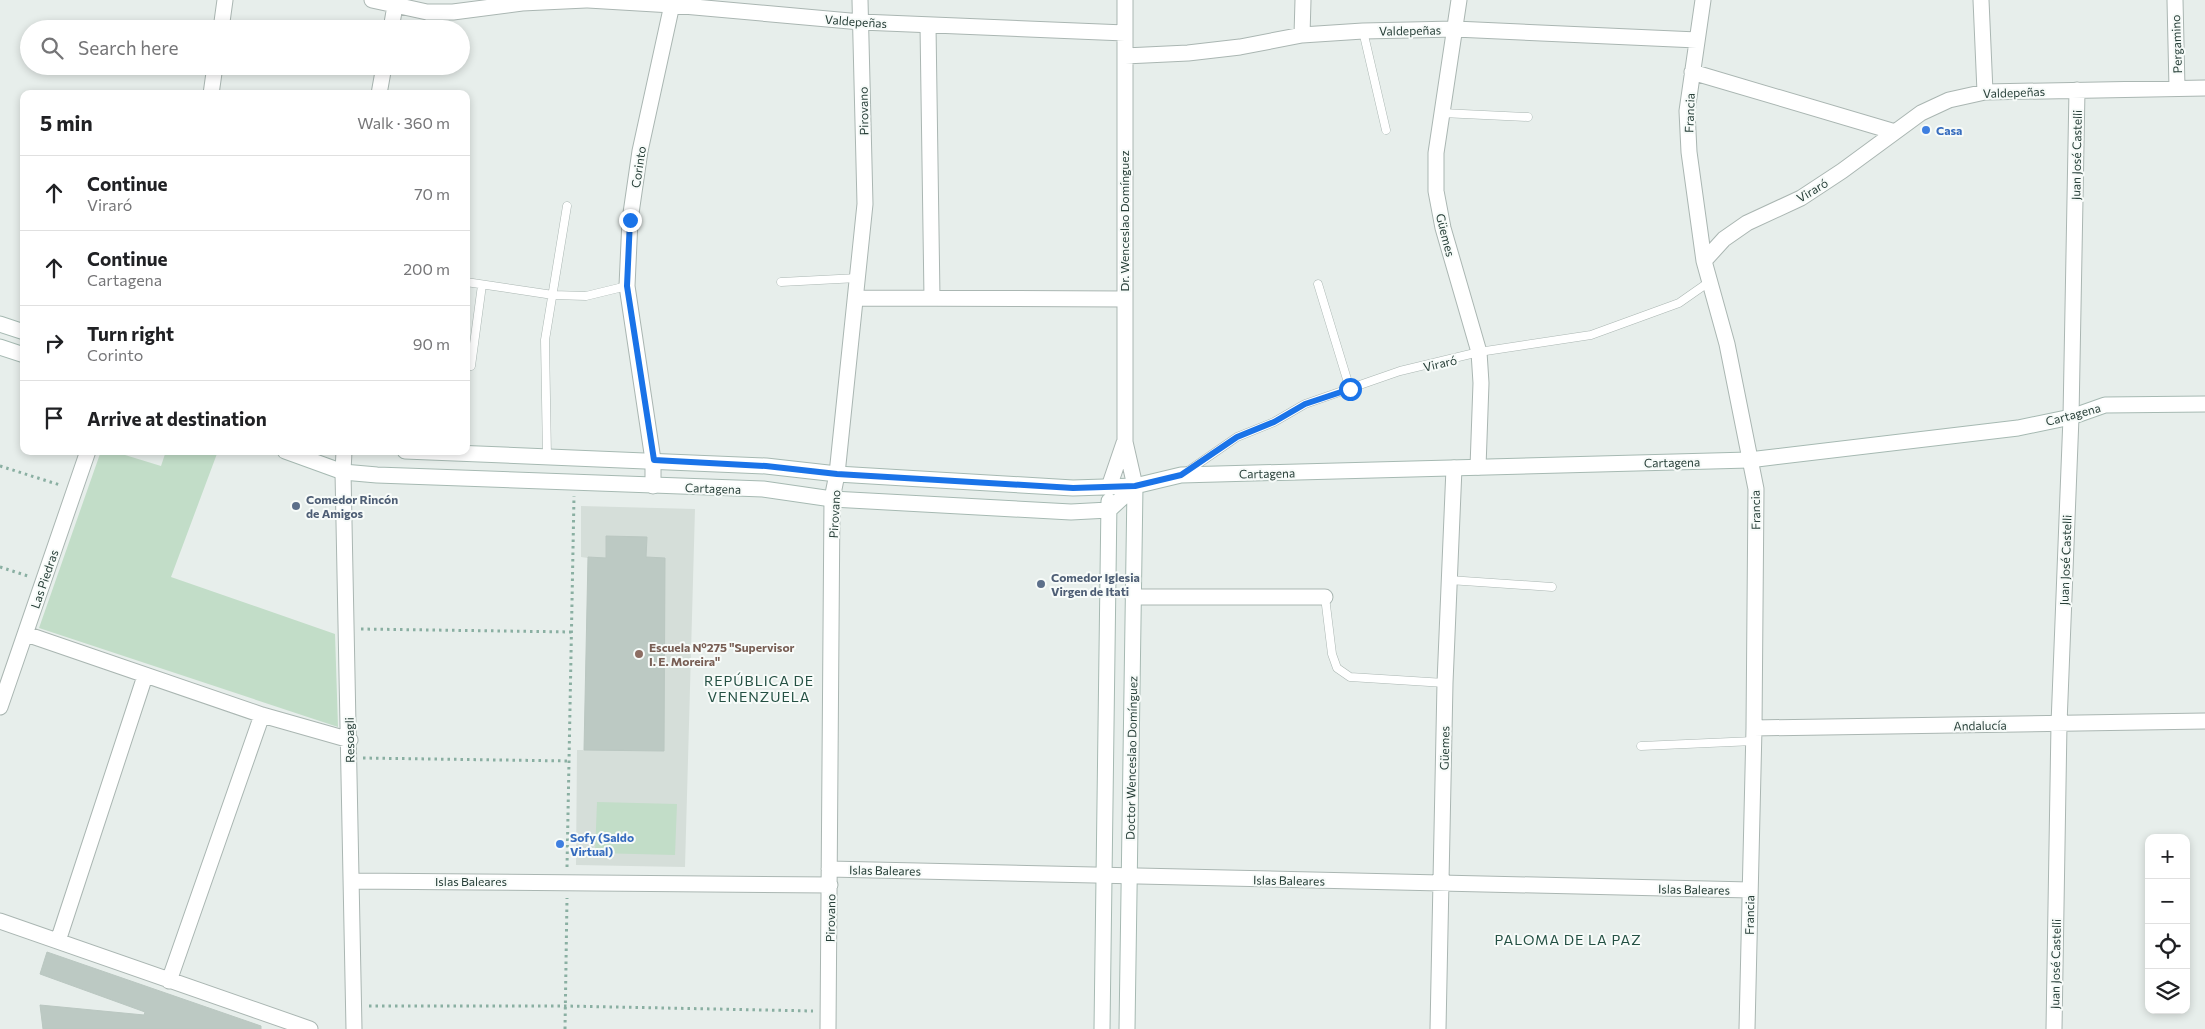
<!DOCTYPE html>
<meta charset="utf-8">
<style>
body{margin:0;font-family:Commissioner,sans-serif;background:#f6f6f6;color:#202124}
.controls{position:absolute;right:15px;bottom:15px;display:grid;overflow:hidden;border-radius:10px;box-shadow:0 2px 8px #0003}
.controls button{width:45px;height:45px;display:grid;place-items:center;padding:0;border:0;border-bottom:1px solid #e0e0e0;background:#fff;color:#202124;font:25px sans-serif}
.stop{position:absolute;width:15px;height:15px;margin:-11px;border:4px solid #1a73e8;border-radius:50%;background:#fff}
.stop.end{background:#1a73e8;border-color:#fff;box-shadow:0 1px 5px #0008}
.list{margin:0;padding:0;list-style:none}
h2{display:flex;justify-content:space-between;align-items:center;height:65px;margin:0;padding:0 20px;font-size:21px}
h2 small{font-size:16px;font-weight:400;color:#757577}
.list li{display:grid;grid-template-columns:32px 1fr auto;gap:15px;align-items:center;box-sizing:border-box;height:75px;padding:0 20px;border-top:1px solid #e0e0e0}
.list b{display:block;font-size:19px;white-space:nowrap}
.list p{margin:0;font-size:16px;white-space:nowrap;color:#757577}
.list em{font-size:16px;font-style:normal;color:#757577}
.icon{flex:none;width:28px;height:28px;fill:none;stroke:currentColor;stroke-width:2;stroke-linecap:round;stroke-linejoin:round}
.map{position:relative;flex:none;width:2205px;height:1029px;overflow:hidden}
.search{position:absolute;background:#fff;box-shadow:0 2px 8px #0003;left:20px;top:20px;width:450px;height:55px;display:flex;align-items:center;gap:12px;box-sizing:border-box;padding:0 18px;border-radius:28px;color:#757577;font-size:19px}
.panel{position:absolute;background:#fff;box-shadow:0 2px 8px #0003;left:20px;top:90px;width:450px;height:365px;border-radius:10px}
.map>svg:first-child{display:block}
</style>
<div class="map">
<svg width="2205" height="1029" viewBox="0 0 2205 1029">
<rect width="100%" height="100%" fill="#e7eeeb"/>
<path fill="#d5ded9" d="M581 506 695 509 685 867 576 865 577 750H584L588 558 581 557Z"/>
<path fill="#c2ddc8" d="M101 451H112L161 466 166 451H218L171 577 335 634 338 727 39 628Z
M597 802 677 804 675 855 595 853Z"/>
<path fill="#bcc9c3" stroke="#bac7c1" d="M606 536 647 537 646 557 665 558 664 751 584 750 588 557 606 558Z
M47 952 261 1026V1029H43L40 1005 144 1015 145 1012 40 974Z"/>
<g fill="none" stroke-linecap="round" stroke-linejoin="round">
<defs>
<path id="lane" d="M1363 31 1386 130
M1442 113 1528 117
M466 282 553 295 586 296 627 286
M781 282 858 278
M1318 284 1350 389
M471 366 482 285
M547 457 545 340 567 206
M1185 473 1237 437 1274 422 1305 404 1400 371 1479 352 1591 335 1679 303 1709 282
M1449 580 1552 587
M1325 597 1332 654 1337 668 1350 677 1445 683
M1641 746 1754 741"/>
<path id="street" d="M372 0 427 12H453L522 3 586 0
M588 0 672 5 861 22 1125 33
M1125 0V442L1135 486
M1459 0 1436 153V191L1443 228 1479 352 1481 383 1478 467
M1703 0 1687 111 1689 152 1704 261 1727 344 1756 489 1754 728 1747 1029
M1981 0 1985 92
M2175 0 2177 88
M928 26 932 298
M221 29 225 0
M391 29 396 0
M1302 35 1303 0
M1125 56 1188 53 1240 47 1302 35 1363 31 1455 29 1697 40
M1692 72 1895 132
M211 94 215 66
M379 94 384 66
M1704 261 1724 239 1747 223 1801 198 1842 171 1921 113 1949 100 1985 92 2205 88
M856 298 1124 299
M344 451 343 472 354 1029
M653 486V460L627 286 630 220 640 151 673 0
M1109 487 1124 443
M1133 597H1325
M26 634 262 715 350 740
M0 707 88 451
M1754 728 2205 721
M829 869 1750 890
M352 881 830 885
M0 921 310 1029
M58 941 145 676
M169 981 262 715
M828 1029 832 499 837 474 865 204 860 0
M1438 1029 1445 683 1454 468
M2054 1029 2059 724 2071 417 2077 90"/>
<path id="secondary" d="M0 324 24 332
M0 347 24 355
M285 451 343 472 377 475 763 489 832 499 1071 512 1109 510 1135 486
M405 451 766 466 837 474 1073 488 1135 486 1181 475 1749 460 2018 428 2071 417 2105 405 2205 404
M1102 1029 1109 501
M1127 1029 1135 486"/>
</defs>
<use href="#lane" stroke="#aab6b2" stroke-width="9"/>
<use href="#street" stroke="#aab6b2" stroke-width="17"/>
<use href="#secondary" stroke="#a6b9b2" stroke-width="17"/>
<path stroke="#8aafa2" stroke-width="3" stroke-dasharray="2.5 4" stroke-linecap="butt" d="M0 466 60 485
M0 567 28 576
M361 629 573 632
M363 758 570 761
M567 867 574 496
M369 1006H565L813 1011
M565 1029 567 898"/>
<use href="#lane" stroke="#fff" stroke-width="8"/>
<use href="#street" stroke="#fff" stroke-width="15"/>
<use href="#secondary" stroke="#fff" stroke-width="15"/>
</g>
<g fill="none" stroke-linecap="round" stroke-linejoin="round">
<path stroke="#1a73e8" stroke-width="6" d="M630 220 627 286 654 460 766 466 837 474 1073 488 1135 486 1181 475 1237 437 1274 422 1305 404 1350 389"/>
</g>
<g fill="#3f7fe0" stroke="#f7fbf9" stroke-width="2">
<circle cx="1926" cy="130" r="5"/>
<circle cx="560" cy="844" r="5"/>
</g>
<g fill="#5c6f8a" stroke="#f7fbf9" stroke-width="2">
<circle cx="296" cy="506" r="5"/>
<circle cx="1041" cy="584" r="5"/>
</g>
<circle fill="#8d6e63" stroke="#f7fbf9" stroke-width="2" cx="639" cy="654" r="5"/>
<g text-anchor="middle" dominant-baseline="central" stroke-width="4" stroke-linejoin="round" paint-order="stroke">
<g font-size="12" fill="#273f38" stroke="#f7fbf9">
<text transform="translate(856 21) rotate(4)">Valdepeñas</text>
<text transform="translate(1410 30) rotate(-1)">Valdepeñas</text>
<text transform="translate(2176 44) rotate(-92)">Pergamino</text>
<text transform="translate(2014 92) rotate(-2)">Valdepeñas</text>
<text transform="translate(863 111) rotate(-91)">Pirovano</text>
<text transform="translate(1689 113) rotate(-88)">Francia</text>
<text transform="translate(2076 155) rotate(-89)">Juan José Castelli</text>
<text transform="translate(638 167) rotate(-81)">Corinto</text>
<text transform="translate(1812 190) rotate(-31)">Viraró</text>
<text transform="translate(1124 221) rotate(-90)">Dr. Wenceslao Domínguez</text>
<text transform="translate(1446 235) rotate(76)">Güemes</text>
<text transform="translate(1440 363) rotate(-13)">Viraró</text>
<text transform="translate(2073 414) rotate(-15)">Cartagena</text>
<text transform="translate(1672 462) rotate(-1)">Cartagena</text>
<text transform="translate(1267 473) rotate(-1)">Cartagena</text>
<text transform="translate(713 488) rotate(2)">Cartagena</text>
<text transform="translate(1755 510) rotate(-91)">Francia</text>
<text transform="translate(834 514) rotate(-87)">Pirovano</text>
<text transform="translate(2065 560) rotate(-88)">Juan José Castelli</text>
<text transform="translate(44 579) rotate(-71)">Las Piedras</text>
<text transform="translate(1980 725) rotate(-1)">Andalucía</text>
<text transform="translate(349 740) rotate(-91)">Resoagli</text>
<text transform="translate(1444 748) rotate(-89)">Güemes</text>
<text transform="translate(1131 758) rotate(-89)">Doctor Wenceslao Domínguez</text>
<text transform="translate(885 870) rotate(1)">Islas Baleares</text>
<text transform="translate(1289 880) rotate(1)">Islas Baleares</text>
<text x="471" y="881">Islas Baleares</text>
<text transform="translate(1694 889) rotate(1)">Islas Baleares</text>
<text transform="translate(1749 915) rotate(-89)">Francia</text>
<text transform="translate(830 918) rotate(-89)">Pirovano</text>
<text transform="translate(2055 964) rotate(-89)">Juan José Castelli</text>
</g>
<g font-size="12" font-weight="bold" fill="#366cbe" stroke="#f7fbf9" text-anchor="start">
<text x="1936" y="130">Casa</text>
<text x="570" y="837">Sofy (Saldo<tspan x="570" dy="14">Virtual)</tspan></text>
</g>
<g font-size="12" font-weight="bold" fill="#4e5e75" stroke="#f7fbf9" text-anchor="start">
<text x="306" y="499">Comedor Rincón<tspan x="306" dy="14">de Amigos</tspan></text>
<text x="1051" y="577">Comedor Iglesia<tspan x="1051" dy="14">Virgen de Itati</tspan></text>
</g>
<g font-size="12" font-weight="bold" fill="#785e54" stroke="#f7fbf9" text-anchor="start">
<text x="649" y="647">Escuela Nº275 "Supervisor<tspan x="649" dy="14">I. E. Moreira"</tspan></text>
</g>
<g font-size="14" letter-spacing="1" fill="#245043" stroke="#f7fbf9">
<text x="759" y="680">REPÚBLICA DE<tspan x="759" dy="16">VENENZUELA</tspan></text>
<text x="1568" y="939">PALOMA DE LA PAZ</text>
</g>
</g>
</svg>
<div class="controls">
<button>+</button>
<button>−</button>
<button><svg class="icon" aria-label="locate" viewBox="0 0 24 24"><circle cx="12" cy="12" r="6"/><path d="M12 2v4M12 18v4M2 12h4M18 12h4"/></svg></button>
<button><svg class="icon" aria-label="layers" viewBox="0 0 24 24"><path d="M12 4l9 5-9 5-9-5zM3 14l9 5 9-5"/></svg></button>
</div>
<div class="stop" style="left:1350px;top:389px"></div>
<div class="stop end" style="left:630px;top:220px"></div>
<div class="search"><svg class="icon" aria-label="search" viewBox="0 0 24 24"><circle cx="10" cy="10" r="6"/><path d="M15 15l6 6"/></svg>Search here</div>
<section class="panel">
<h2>5 min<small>Walk · 360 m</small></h2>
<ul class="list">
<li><svg class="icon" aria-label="ahead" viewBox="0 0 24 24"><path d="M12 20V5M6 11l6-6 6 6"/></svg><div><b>Continue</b><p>Viraró</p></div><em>70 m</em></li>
<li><svg class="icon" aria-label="ahead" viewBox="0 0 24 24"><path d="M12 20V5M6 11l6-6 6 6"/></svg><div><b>Continue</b><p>Cartagena</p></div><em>200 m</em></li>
<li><svg class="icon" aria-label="right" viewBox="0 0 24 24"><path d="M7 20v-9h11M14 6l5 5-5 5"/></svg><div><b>Turn right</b><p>Corinto</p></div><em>90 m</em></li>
<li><svg class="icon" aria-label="arrive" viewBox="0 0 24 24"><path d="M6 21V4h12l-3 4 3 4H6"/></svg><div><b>Arrive at destination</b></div></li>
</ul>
</section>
</div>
